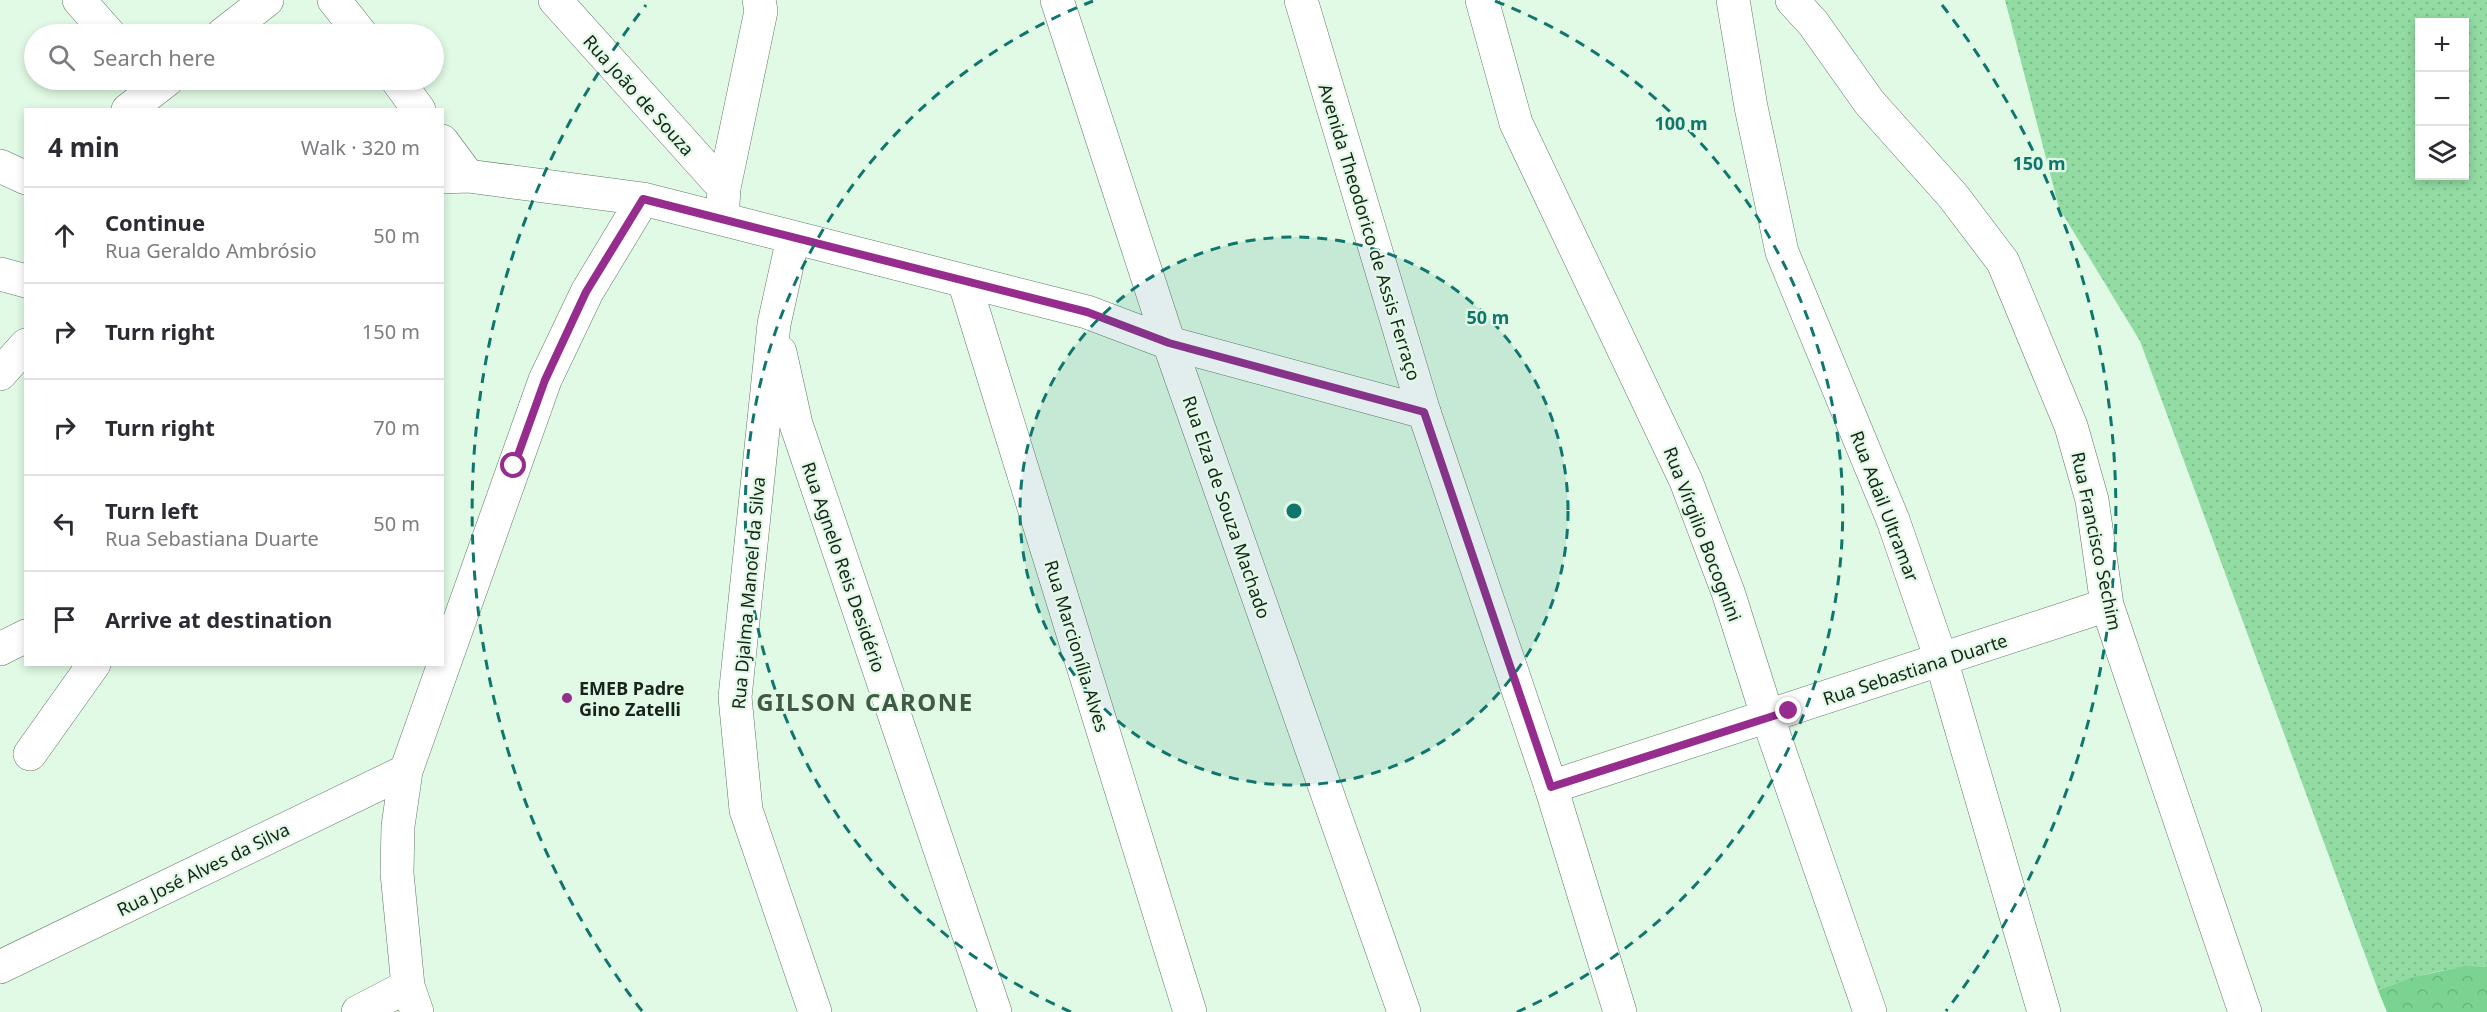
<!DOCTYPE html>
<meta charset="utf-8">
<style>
body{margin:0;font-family:"Noto Sans",sans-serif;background:#f2f2f3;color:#2b2b33}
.controls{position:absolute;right:18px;top:18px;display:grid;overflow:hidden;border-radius:0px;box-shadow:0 3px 9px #0003}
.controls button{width:54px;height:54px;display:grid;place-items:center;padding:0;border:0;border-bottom:2px solid #e1e1e2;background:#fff;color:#2b2b33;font:30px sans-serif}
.stop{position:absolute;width:18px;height:18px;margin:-14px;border:4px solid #972c8f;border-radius:50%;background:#fff}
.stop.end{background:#972c8f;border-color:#fff;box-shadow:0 2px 6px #0008}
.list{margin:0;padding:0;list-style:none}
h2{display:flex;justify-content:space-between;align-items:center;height:78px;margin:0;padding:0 24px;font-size:26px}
h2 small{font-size:20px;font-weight:400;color:#7c7c81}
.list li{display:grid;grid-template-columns:39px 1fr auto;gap:18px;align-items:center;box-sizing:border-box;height:96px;padding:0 24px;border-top:2px solid #e1e1e2}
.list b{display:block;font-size:22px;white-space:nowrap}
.list p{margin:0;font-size:20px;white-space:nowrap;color:#7c7c81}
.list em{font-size:20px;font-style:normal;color:#7c7c81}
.icon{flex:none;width:33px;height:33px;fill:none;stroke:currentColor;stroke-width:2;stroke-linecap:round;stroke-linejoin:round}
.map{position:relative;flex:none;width:2487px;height:1012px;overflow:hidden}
.search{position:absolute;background:#fff;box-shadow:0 3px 9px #0003;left:24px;top:24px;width:420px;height:66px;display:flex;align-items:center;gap:15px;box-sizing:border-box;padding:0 21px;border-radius:33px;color:#7c7c81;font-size:22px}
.panel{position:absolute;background:#fff;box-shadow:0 3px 9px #0003;left:24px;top:108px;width:420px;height:558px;border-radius:0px}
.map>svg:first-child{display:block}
</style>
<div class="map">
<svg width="2487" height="1012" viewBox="0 0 2487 1012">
<defs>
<pattern id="grass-dots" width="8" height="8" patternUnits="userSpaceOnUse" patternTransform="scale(1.5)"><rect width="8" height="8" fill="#92dba3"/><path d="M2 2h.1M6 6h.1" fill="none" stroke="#7dbc8c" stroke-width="1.8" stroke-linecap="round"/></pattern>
<pattern id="forest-crowns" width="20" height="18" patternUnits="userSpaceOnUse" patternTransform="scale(1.5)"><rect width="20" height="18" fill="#7bd391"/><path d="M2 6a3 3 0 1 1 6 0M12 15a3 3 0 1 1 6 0" fill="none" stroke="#6ab57c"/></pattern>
</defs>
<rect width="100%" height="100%" fill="#e0fae5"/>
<path fill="url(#grass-dots)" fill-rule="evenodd" d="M2005 0H2487V967C2449 965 2414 977 2378 990L2140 341 2059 208ZM2420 22H2464V176H2420Z"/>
<path fill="url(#forest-crowns)" d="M2465 966 2487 967V1012H2387L2378 990 2414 977Z"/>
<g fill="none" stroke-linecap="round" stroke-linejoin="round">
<defs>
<path id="minor" d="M79 0 109 34
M334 0 361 34
M555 0 724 188
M1057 0 1169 343 1404 1012
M1482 0 1516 123 1686 481 1728 592 1768 718 1870 1012
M1733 0 1751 107 1782 252 1893 520 1941 659 2044 1012
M1792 0 1813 23 1869 102 1953 196 2003 262 2071 426 2092 500 2107 605 2245 1012
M223 34 267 0
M397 80 419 110
M128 110 167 80
M442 141 468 176
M0 166 26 178
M442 177 468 176 643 199 1087 312 1169 343 1424 412
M723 204 724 188 761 11 759 0
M793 238 774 324 735 697 746 810 815 1012
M0 274 26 281
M964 281 1190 1012
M780 352 796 424 995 1012
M0 374 26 345
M0 649 26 636
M30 754 94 664
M1551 787 2107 605
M0 967 406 771
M358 1012 408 986
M417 1012 408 986 397 873 398 826 406 771 545 380 587 292 643 199"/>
<path id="tertiary" d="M1301 0 1424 412 1551 787 1620 1012"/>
</defs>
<use href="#minor" stroke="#607865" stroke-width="34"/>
<use href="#tertiary" stroke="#607865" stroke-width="34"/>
<use href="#minor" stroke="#fff" stroke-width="33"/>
<use href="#tertiary" stroke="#fff" stroke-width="33"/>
</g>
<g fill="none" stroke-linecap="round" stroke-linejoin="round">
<path stroke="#972c8f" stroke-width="8" d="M514 466 545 380 586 292 643 199 1087 312 1169 343 1424 412 1551 787 1789 711"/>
</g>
<circle cx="1294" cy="511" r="274" fill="#0f766e" fill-opacity=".12"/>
<g fill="none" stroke="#0f766e" stroke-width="3" stroke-dasharray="10 8">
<circle cx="1294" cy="511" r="274"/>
<path d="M1071 1012A548 548 0 0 1 1093 1M1495 1A548 548 0 0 1 1517 1012"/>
<path d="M642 1011A822 822 0 0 1 646 5M1942 5A822 822 0 0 1 1946 1011"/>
</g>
<circle fill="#972c8f" stroke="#e0fae5" stroke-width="2" cx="567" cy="698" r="6"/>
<g text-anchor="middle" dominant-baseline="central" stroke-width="4.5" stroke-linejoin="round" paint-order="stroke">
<g font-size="18" fill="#19231b" stroke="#e0fae5">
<text transform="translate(639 95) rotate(48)">Rua João de Souza</text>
<text transform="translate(1370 232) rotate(73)">Avenida Theodorico de Assis Ferraço</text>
<text transform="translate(1885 506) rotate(69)">Rua Adail Ultramar</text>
<text transform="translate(1227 507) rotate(71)">Rua Elza de Souza Machado</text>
<text transform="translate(1703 534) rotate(69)">Rua Vírgilio Bocognini</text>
<text transform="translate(2097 541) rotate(78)">Rua Francisco Sechim</text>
<text transform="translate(844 567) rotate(71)">Rua Agnelo Reis Desidério</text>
<text transform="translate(748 593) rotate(-85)">Rua Djalma Manoel da Silva</text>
<text transform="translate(1077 646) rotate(73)">Rua Marcionília Alves</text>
<text transform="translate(1915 669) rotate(-18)">Rua Sebastiana Duarte</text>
<text transform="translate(203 869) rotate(-26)">Rua José Alves da Silva</text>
</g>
<g font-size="18" font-weight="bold" fill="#19231b" stroke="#e0fae5" text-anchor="start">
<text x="579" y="688">EMEB Padre<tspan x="579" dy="21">Gino Zatelli</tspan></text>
</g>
<g font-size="24" font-weight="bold" letter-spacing="1.5" fill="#425947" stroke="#e0fae5">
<text x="865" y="701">GILSON CARONE</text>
</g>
</g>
<circle cx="1294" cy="511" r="9" fill="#0f766e" stroke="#e0fae5" stroke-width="3"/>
<g font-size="18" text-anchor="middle" font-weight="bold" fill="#0f766e" stroke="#e0fae5" stroke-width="4.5" stroke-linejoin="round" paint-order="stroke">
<text x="1681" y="130">100 m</text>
<text x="2039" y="170">150 m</text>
<text x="1488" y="324">50 m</text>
</g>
</svg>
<div class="controls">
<button>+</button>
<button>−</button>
<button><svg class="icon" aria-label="layers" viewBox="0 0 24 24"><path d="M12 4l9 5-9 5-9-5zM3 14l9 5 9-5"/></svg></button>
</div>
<div class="stop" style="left:514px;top:466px"></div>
<div class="stop end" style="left:1789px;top:711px"></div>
<div class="search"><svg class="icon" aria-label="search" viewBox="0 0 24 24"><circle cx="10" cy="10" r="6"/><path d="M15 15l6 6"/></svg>Search here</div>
<section class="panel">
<h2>4 min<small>Walk · 320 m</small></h2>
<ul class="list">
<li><svg class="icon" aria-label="ahead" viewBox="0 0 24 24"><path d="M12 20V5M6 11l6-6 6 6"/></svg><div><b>Continue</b><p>Rua Geraldo Ambrósio</p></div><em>50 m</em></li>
<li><svg class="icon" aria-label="right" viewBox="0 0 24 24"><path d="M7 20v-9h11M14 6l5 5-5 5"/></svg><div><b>Turn right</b></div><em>150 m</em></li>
<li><svg class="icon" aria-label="right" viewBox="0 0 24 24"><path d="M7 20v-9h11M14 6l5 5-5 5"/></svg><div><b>Turn right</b></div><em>70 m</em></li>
<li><svg class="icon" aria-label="left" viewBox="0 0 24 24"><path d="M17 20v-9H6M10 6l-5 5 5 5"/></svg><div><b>Turn left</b><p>Rua Sebastiana Duarte</p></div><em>50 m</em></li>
<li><svg class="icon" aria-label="arrive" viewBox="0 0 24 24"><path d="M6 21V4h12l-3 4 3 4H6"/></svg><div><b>Arrive at destination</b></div></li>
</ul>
</section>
</div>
